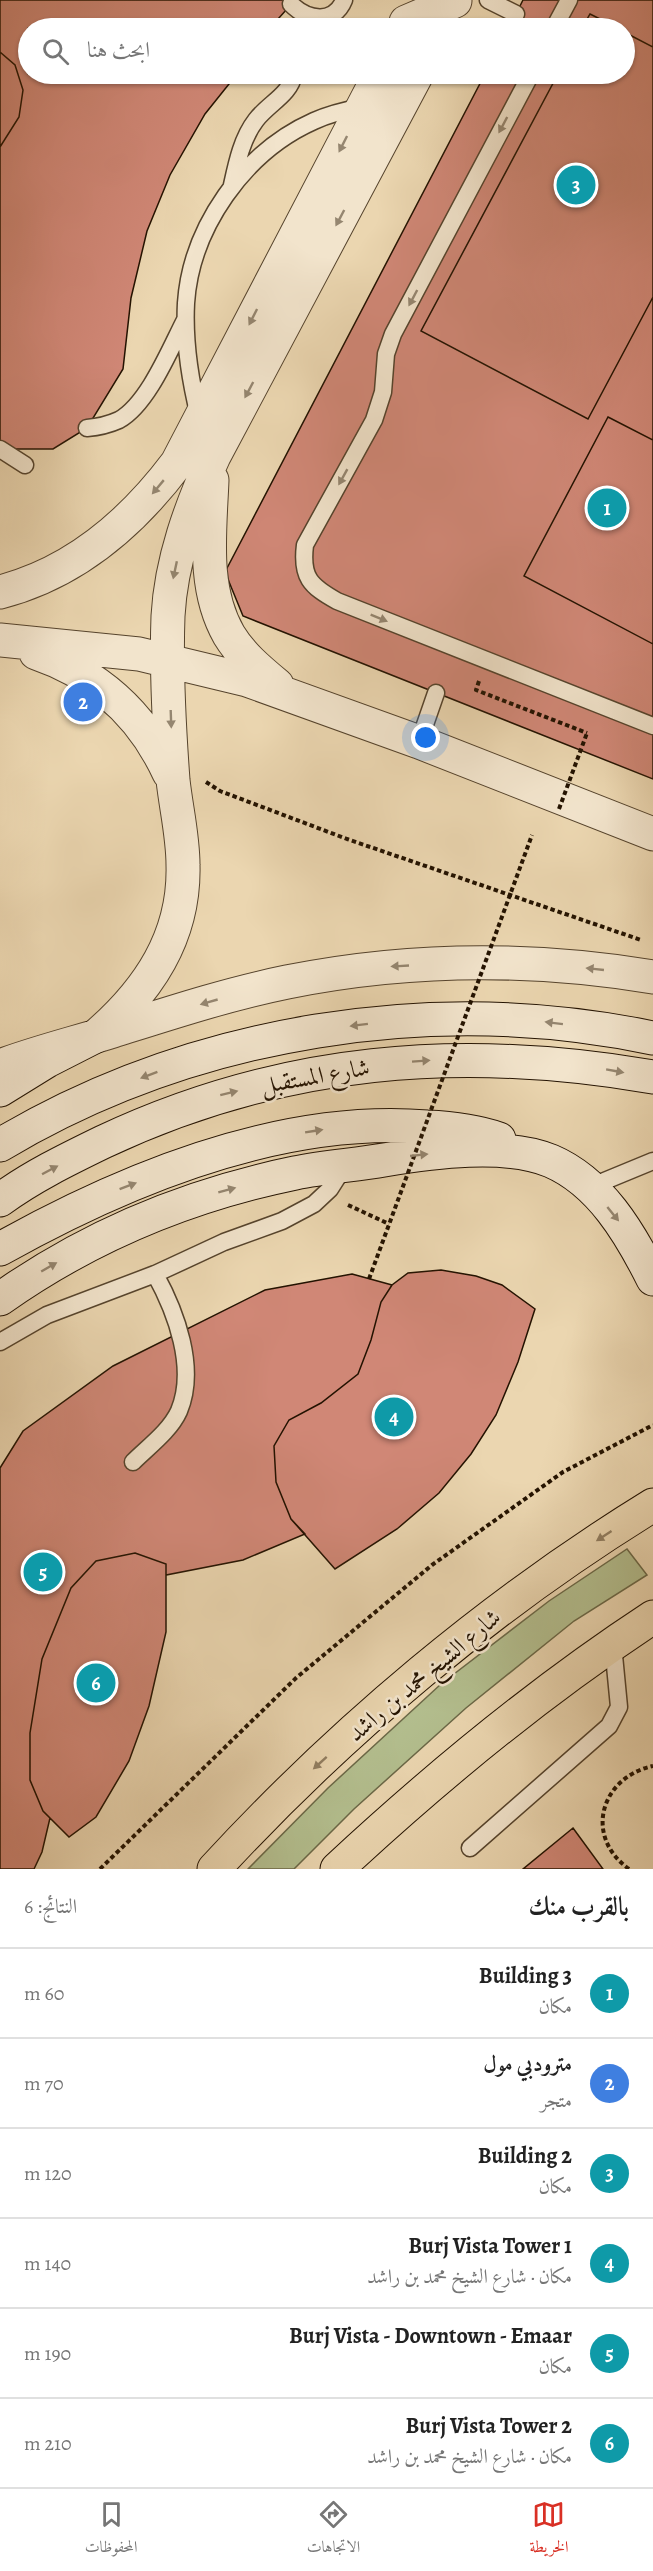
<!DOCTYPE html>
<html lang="ar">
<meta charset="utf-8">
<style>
body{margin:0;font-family:Alegreya,Amiri,serif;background:#f2f2f2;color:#222;direction:rtl}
.you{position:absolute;left:426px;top:738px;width:21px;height:21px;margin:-15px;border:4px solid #fff;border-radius:50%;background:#1a73e8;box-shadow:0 0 0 9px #1a73e833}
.badge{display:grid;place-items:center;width:39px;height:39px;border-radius:50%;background:#d93025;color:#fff;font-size:20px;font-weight:700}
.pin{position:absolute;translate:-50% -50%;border:3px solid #fff;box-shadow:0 2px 6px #0006}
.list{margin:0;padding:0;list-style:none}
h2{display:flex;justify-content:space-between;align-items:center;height:78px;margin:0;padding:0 24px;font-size:26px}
h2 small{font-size:20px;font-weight:400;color:#767676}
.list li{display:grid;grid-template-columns:39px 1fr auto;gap:18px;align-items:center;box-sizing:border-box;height:90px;padding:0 24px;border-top:2px solid #e0e0e0}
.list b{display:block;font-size:22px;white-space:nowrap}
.list p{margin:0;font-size:20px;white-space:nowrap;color:#767676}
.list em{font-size:20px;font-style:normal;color:#767676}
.icon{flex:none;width:33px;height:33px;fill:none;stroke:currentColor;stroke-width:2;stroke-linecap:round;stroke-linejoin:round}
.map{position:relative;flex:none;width:653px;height:1869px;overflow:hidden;direction:ltr}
.search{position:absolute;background:#fff;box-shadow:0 2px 4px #0004;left:18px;right:18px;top:18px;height:66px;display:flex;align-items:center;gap:15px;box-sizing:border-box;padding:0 21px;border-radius:33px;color:#767676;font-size:22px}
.sheet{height:618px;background:#fff}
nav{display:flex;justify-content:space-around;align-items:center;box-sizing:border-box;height:84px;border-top:2px solid #e0e0e0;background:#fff;font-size:16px;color:#767676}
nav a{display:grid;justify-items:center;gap:3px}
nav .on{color:#d93025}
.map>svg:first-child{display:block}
</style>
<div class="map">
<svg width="653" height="1869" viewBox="0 0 653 1869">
<rect width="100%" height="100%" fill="#ebd6b0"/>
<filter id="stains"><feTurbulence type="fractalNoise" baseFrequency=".00333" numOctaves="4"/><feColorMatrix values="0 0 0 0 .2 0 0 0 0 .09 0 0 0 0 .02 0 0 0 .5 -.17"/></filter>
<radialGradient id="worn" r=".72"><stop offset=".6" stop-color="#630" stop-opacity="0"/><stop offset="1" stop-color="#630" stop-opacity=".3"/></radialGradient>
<path fill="#b3be8e" stroke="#6b6847" stroke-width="1.5" d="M627 1549 647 1575 574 1621 466 1708 354 1809 294 1869H248L328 1788 441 1684 549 1601Z"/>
<path fill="#d08776" stroke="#231200" stroke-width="1.5" d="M0 0H295L270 28H28V74H237L205 114 170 175 147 231 131 298 123 369 87 428 53 449H13L0 443Z
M523 0H653V779L243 616 225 572 485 74H624V28H509Z
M590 14 618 28H582Z
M624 32 653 47V297L588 419 421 331 558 74H624Z
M0 52 15 65 23 90 19 117 0 147Z
M608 417 653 440V644L524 576Z
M441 1270 476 1276 502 1285 535 1309 518 1362 496 1415 471 1454 439 1493 397 1529 335 1569 291 1519 276 1482 274 1446 289 1420 321 1403 358 1374 371 1340 381 1302 392 1285 408 1273Z
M352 1274 392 1285 381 1302 371 1340 358 1374 321 1403 289 1420 274 1446 276 1482 291 1519 305 1534 243 1560 166 1575V1564L135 1553 96 1561 71 1588 42 1659 30 1733V1780L43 1811 50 1818 42 1852 34 1869H0V1468L23 1431 113 1366 265 1290Z
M135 1553 166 1564V1632L149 1706 129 1761 96 1817 69 1837 43 1811 30 1780V1733L42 1659 71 1588 96 1561Z
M573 1828 603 1869H523Z"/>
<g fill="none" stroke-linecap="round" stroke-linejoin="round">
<defs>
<path id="lane" d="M488 0 516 14
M291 4C307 20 334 25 344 0
M554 28 569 0
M531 74 393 334 386 354 383 392 374 420 305 545C301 577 310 586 337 601L653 726
M232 185C237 162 242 138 256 120 269 103 290 95 294 74
M199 416C190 380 184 341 186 303 191 228 244 152 314 121 329 114 346 110 362 107
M87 428C99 427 108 425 119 420 148 404 170 349 185 320
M0 449 25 465
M419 742 436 693
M590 1187 653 1161
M0 1342 47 1315 155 1274 224 1242 282 1221 314 1204 330 1189 344 1167
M133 1462C148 1447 170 1431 179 1411 197 1368 176 1312 155 1274
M470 1848 609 1726 619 1707 613 1645"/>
<path id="street" d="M406 22 455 1
M212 480C210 532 202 588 229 635 241 655 259 670 277 685
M0 592C74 573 132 523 177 463L380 74
M0 640 139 654 247 680 419 742 653 834
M36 653C97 674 142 714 169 773
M96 1036C148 991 185 937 183 865 183 836 176 808 173 780 169 726 166 670 168 616 171 560 191 506 214 456L417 74
M0 1066C37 1052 75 1043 113 1031 170 1013 228 994 287 982 407 958 532 957 653 977"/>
<path id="secondary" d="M0 1090 47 1061 96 1036
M0 1145C193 1030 433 992 653 1038
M0 1200C31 1177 68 1159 103 1142 281 1058 461 1044 653 1077
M0 1249C127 1178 280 1115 427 1127 451 1128 476 1131 499 1139
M0 1299C89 1236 188 1195 295 1173 324 1167 355 1165 384 1160 432 1152 506 1142 551 1161 600 1182 630 1233 653 1279"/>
<path id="primary" d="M214 1869C342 1730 492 1604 653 1505
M337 1869C436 1777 540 1691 653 1617"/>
</defs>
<use href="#lane" stroke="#55432c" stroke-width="19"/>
<use href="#street" stroke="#55432c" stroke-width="35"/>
<use href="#secondary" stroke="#231200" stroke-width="35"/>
<use href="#primary" stroke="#231200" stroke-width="35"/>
<path stroke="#231200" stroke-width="4" stroke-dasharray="4.5 3" stroke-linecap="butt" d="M479 681 476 690 587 733
M206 782 220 791 347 839 641 940
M348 1205 389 1224
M100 1869 296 1678 432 1565 563 1472 653 1425
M629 1869C583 1836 601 1777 653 1766"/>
<use href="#lane" stroke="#f2e4cc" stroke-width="16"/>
<use href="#street" stroke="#f2e4cc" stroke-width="33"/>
<use href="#secondary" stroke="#f2e4cc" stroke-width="33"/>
<use href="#primary" stroke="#ebd6b0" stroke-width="33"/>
<path stroke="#231200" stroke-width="4" stroke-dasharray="4.5 3" stroke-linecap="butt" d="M559 809 587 733
M369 1279 532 835"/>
</g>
<defs><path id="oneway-solid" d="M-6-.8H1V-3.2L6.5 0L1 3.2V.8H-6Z" transform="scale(1.5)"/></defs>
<g fill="#958670">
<use href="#oneway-solid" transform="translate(503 125) rotate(118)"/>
<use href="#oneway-solid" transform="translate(343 144) rotate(117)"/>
<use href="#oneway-solid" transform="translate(340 218) rotate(118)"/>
<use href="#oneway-solid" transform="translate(413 298) rotate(118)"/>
<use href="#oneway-solid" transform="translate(253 317) rotate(117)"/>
<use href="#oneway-solid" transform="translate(249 390) rotate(118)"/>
<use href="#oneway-solid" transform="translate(343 477) rotate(119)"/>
<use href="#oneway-solid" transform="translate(158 487) rotate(130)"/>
<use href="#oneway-solid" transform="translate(175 570) rotate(102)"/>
<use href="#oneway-solid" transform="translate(379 618) rotate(22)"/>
<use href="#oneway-solid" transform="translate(171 719) rotate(88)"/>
<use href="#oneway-solid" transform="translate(400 966) rotate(177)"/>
<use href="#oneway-solid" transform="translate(595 969) rotate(-174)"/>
<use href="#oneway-solid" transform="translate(209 1002) rotate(164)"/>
<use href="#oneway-solid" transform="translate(554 1023) rotate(-173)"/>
<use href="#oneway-solid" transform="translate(359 1025) rotate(173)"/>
<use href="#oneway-solid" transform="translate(421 1061) rotate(-4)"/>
<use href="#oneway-solid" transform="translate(615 1071) rotate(10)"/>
<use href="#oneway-solid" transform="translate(149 1075) rotate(159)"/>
<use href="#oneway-solid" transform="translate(229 1093) rotate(-14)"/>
<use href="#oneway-solid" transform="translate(314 1131) rotate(-9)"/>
<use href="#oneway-solid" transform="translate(419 1155) rotate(-6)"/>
<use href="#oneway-solid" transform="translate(50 1170) rotate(-28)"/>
<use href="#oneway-solid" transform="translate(128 1186) rotate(-21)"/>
<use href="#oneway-solid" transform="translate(227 1190) rotate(-15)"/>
<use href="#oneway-solid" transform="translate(613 1214) rotate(51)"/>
<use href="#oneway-solid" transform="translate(49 1267) rotate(-30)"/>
</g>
<g fill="#917e61">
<use href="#oneway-solid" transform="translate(604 1536) rotate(147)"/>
<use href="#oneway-solid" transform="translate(320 1763) rotate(138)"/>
</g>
<g text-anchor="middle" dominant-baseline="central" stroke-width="5" stroke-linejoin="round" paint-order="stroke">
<g font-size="24" fill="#231200" stroke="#f2e4cc">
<text transform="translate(315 1076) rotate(-10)">شارع المستقبل</text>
<text transform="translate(424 1675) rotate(-40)">شارع الشيخ محمد بن راشد</text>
</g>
</g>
<rect width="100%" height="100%" filter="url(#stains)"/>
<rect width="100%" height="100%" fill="url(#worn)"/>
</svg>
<div class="you"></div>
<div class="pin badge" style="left:607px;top:508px;background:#0f9aa8">1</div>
<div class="pin badge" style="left:83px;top:702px;background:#3f7fe0">2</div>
<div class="pin badge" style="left:576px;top:185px;background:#0f9aa8">3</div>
<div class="pin badge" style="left:394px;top:1417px;background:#0f9aa8">4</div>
<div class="pin badge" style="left:43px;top:1572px;background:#0f9aa8">5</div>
<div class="pin badge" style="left:96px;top:1683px;background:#0f9aa8">6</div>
<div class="search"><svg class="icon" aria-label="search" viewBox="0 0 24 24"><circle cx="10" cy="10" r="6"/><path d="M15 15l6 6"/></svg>ابحث هنا</div>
</div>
<section class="sheet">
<h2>بالقرب منك<small>النتائج: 6</small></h2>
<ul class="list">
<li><span class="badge" style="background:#0f9aa8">1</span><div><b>Building 3</b><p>مكان</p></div><em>60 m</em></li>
<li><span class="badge" style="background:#3f7fe0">2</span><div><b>مترودبي مول</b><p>متجر</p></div><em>70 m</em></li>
<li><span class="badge" style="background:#0f9aa8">3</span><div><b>Building 2</b><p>مكان</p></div><em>120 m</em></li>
<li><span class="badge" style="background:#0f9aa8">4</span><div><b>Burj Vista Tower 1</b><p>مكان · شارع الشيخ محمد بن راشد</p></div><em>140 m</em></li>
<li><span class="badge" style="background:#0f9aa8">5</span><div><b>Burj Vista - Downtown - Emaar</b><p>مكان</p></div><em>190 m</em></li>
<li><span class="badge" style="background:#0f9aa8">6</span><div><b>Burj Vista Tower 2</b><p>مكان · شارع الشيخ محمد بن راشد</p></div><em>210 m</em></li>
</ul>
</section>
<nav>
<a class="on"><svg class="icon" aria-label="map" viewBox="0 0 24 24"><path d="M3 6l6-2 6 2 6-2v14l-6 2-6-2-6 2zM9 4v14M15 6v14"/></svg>الخريطة</a>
<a><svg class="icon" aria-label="directions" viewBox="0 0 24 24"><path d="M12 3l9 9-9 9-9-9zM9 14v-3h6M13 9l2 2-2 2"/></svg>الاتجاهات</a>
<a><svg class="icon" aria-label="saved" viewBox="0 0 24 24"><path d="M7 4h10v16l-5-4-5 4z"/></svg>المحفوظات</a>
</nav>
